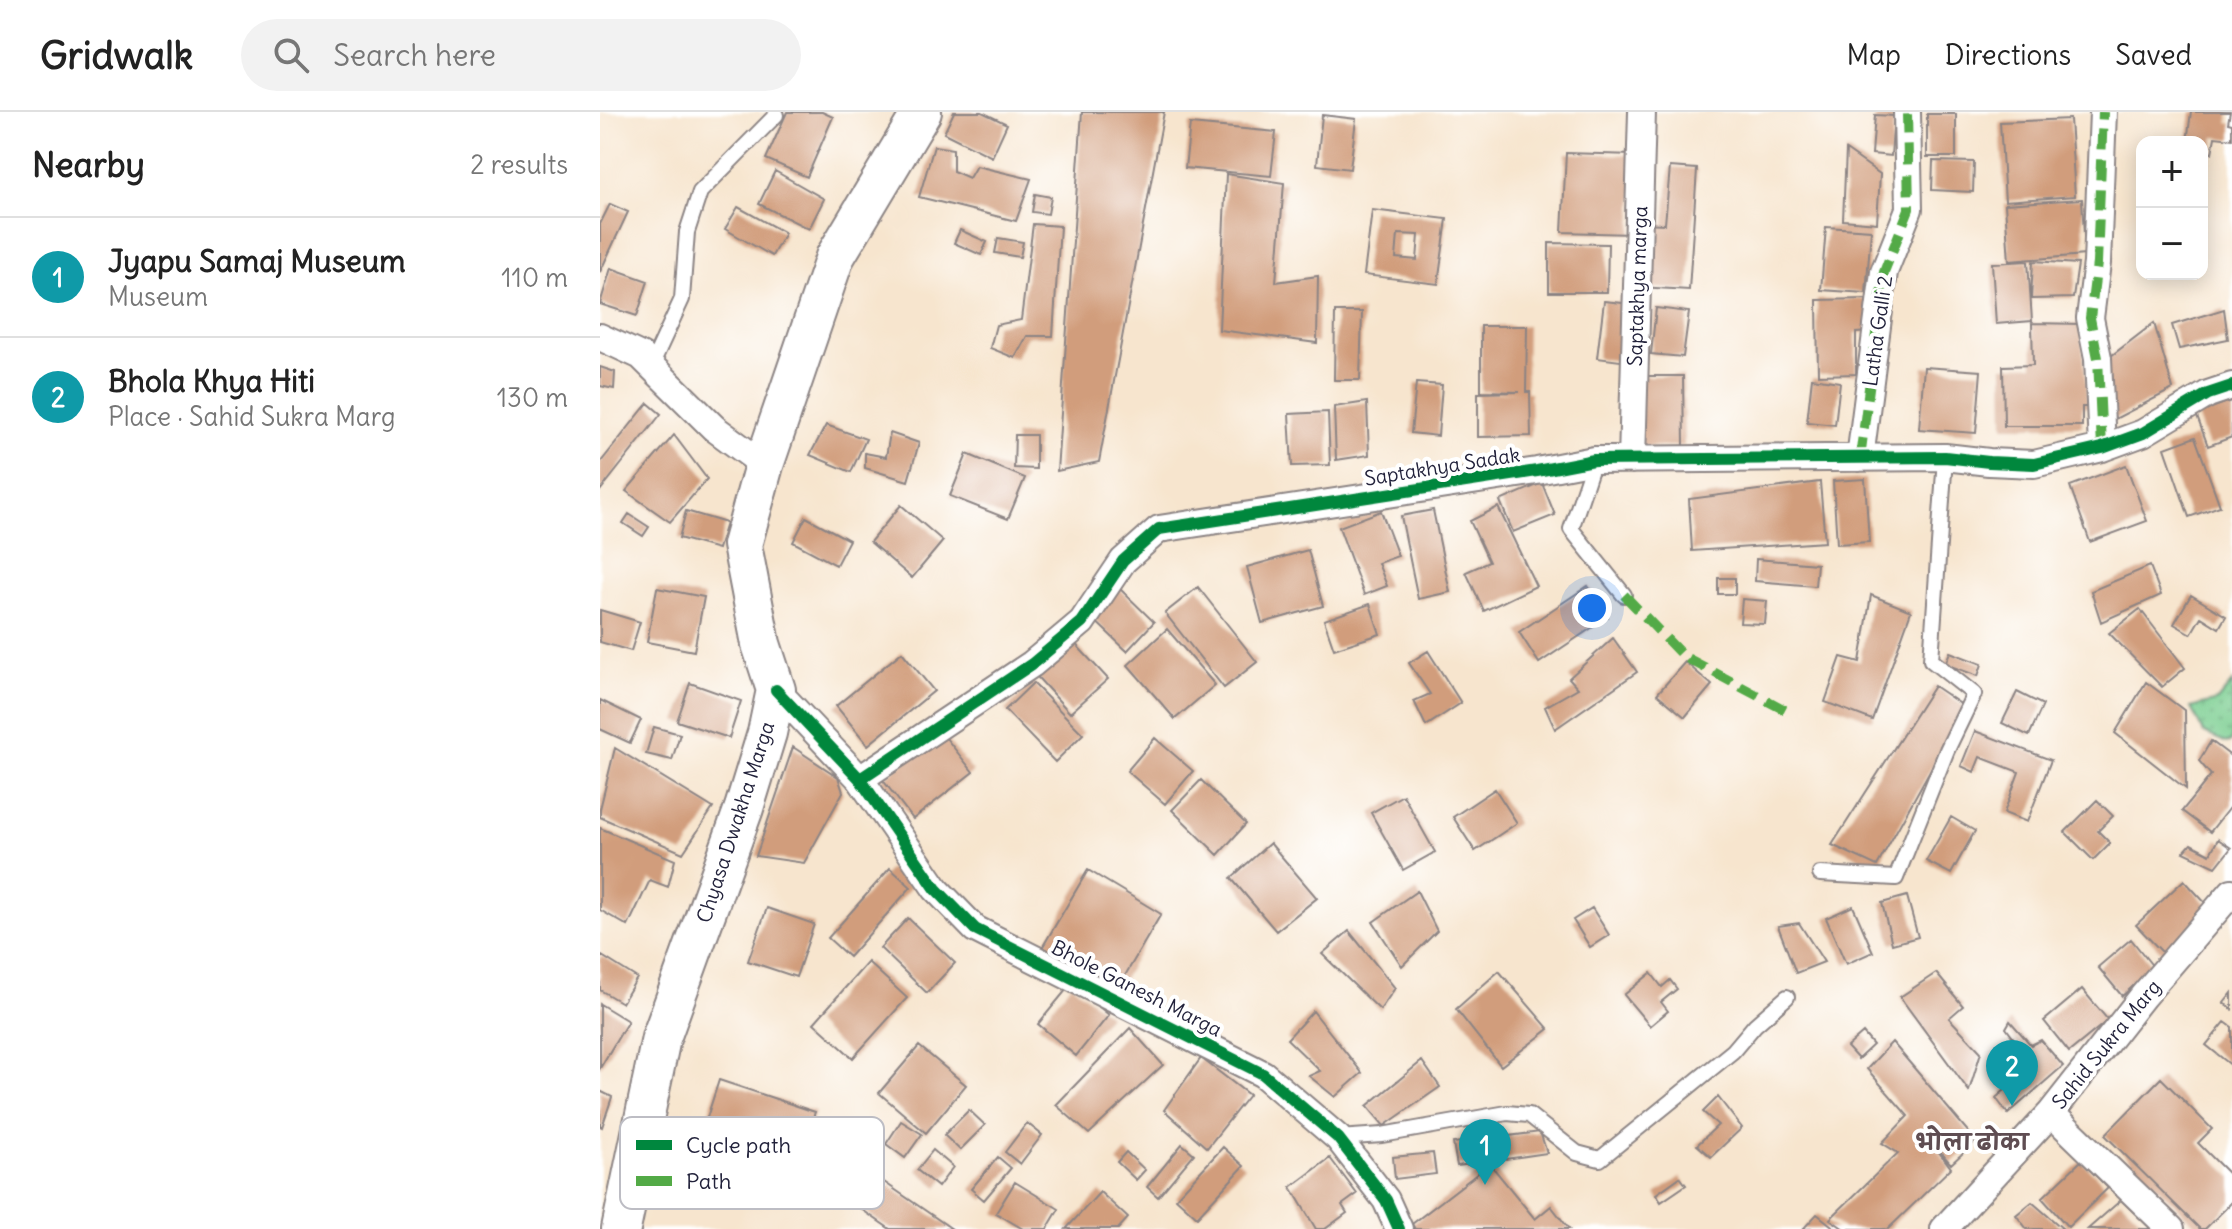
<!DOCTYPE html>
<meta charset="utf-8">
<style>
body{margin:0;font-family:Delius,"Playpen Sans Deva",sans-serif;background:#f2f2f2;color:#222}
.controls{position:absolute;right:24px;top:24px;display:grid;overflow:hidden;border-radius:16px;box-shadow:0 4px 20px #0003}
.controls button{width:72px;height:72px;display:grid;place-items:center;padding:0;border:0;border-bottom:2px solid #e0e0e0;background:#fff;color:#222;font:40px sans-serif}
.you{position:absolute;left:992px;top:496px;width:28px;height:28px;margin:-20px;border:6px solid #fff;border-radius:50%;background:#1a73e8;box-shadow:0 0 0 12px #1a73e833}
.badge{display:grid;place-items:center;width:52px;height:52px;border-radius:50%;background:#ea580c;color:#fff;font-size:26px;font-weight:700}
.pin{position:absolute;translate:-50% -66px;filter:drop-shadow(0 2px 4px #0008)}
.pin::after{content:'';position:absolute;top:42px;width:28px;height:24px;background:inherit;clip-path:polygon(0 0,100% 0,50% 100%)}
.list{margin:0;padding:0;list-style:none}
h2{display:flex;justify-content:space-between;align-items:center;height:104px;margin:0;padding:0 32px;font-size:34px}
h2 small{font-size:26px;font-weight:400;color:#767676}
.list li{display:grid;grid-template-columns:52px 1fr auto;gap:24px;align-items:center;box-sizing:border-box;height:120px;padding:0 32px;border-top:2px solid #e0e0e0}
.list b{display:block;font-size:30px;white-space:nowrap}
.list p{margin:0;font-size:26px;white-space:nowrap;color:#767676}
.list em{font-size:26px;font-style:normal;color:#767676}
.icon{flex:none;width:44px;height:44px;fill:none;stroke:currentColor;stroke-width:2;stroke-linecap:round;stroke-linejoin:round}
.map{position:relative;flex:none;width:1632px;height:1117px;overflow:hidden}
header{display:flex;align-items:center;gap:48px;box-sizing:border-box;height:112px;padding:0 40px;background:#fff;border-bottom:2px solid #e0e0e0}
header strong{font-size:38px}
nav{display:flex;gap:44px;margin-inline-start:auto;font-size:28px}
.search{width:560px;height:72px;background:#f2f2f2;display:flex;align-items:center;gap:20px;box-sizing:border-box;padding:0 28px;border-radius:44px;color:#767676;font-size:30px}
main{display:flex}
aside{flex:1;background:#fff}
.map>svg:first-child{display:block}
</style>
<header>
<strong>Gridwalk</strong>
<div class="search"><svg class="icon" aria-label="search" viewBox="0 0 24 24"><circle cx="10" cy="10" r="6"/><path d="M15 15l6 6"/></svg>Search here</div>
<nav><a>Map</a><a>Directions</a><a>Saved</a></nav>
</header>
<main>
<aside>
<h2>Nearby<small>2 results</small></h2>
<ul class="list">
<li><span class="badge" style="background:#0f9aa8">1</span><div><b>Jyapu Samaj Museum</b><p>Museum</p></div><em>110 m</em></li>
<li><span class="badge" style="background:#0f9aa8">2</span><div><b>Bhola Khya Hiti</b><p>Place · Sahid Sukra Marg</p></div><em>130 m</em></li>
</ul>
</aside>
<div class="map">
<svg width="1632" height="1117" viewBox="0 0 1632 1117">
<defs>
<pattern id="grass-dots" width="8" height="8" patternUnits="userSpaceOnUse" patternTransform="scale(2)"><rect width="8" height="8" fill="#7ace90"/><path d="M2 2h.1M6 6h.1" fill="none" stroke="#69b17d" stroke-width="1.8" stroke-linecap="round"/></pattern>
</defs>
<rect width="100%" height="100%" fill="#fff"/>
<filter id="ink" filterUnits="userSpaceOnUse"><feTurbulence type="fractalNoise" baseFrequency=".0125" numOctaves="2"/><feDisplacementMap in="SourceGraphic" scale="16" xChannelSelector="R" yChannelSelector="G"/><feConvolveMatrix kernelMatrix="1 2 1 2 8 2 1 2 1" color-interpolation-filters="sRGB"/></filter>
<filter id="wash" filterUnits="userSpaceOnUse"><feTurbulence type="fractalNoise" baseFrequency=".006" numOctaves="4" result="noise"/><feDisplacementMap in="SourceGraphic" scale="32" xChannelSelector="R" yChannelSelector="G"/><feGaussianBlur stdDeviation="1.8" result="paint"/><feColorMatrix in="noise" values="0 0 0 0 0 0 0 0 0 0 0 0 0 0 0 0 0 1.4 0 .05"/><feComposite in="paint" operator="in"/></filter>
<g filter="url(#wash)">
<rect width="100%" height="100%" fill="#f7e5ce"/>
<path fill="url(#grass-dots)" stroke="#4e7866" stroke-width="2" d="M1632 571V629L1627 631 1604 621 1591 596 1617 589Z"/>
<g id="blocks">
<path fill="#d19d7c" fill-rule="evenodd" d="M187 0H222L233 5 207 65 166 47Z
M354 0H382L407 12 392 45 344 21Z
M482 0H564L499 350 457 359Z
M1591 0H1630L1628 11 1632 12V27L1615 25 1612 41 1602 40V30H1587Z
M1327 2H1356V45H1327Z
M722 3 756 7 750 57 717 53Z
M1275 3 1294 4 1291 44 1272 42Z
M1470 7 1475 84 1405 89 1400 10Z
M590 12 676 20 671 64 585 56Z
M334 34 353 37V59L369 66 376 54 431 67 416 109 319 85Z
M1246 38 1280 62 1277 111 1243 108Z
M966 41 1035 43 1032 122 962 120Z
M1333 49 1374 50 1373 80 1332 78Z
M1070 55 1097 57 1089 178 1039 175 1042 111 1065 112Z
M175 59 224 87 209 117 159 92Z
M626 62 684 71 676 170 718 164 717 231 619 218Z
M435 82 451 85 448 102 432 100Z
M1482 87 1485 143 1409 149 1405 92Z
M10 92 28 100 0 160V112Z
M138 95 185 121 172 144 125 117Z
M772 98 847 107 838 172 764 163ZM798 122 819 123 817 148 796 146Z
M433 112 460 114 453 224H427L415 246 390 236 396 213 421 208Z
M1226 115 1271 118 1266 181 1221 178Z
M360 118 387 130 381 143 354 131Z
M398 126 423 130 420 145 395 141Z
M949 131 1008 132 1007 180H949Z
M1428 149 1432 209 1396 212 1392 151Z
M1433 149 1478 152 1473 186 1431 187Z
M11 156 48 169 37 204 0 192Z
M1268 187 1269 220 1256 221V262L1218 263 1217 188Z
M1004 189 1050 194 1043 252 997 246Z
M1056 196 1089 200 1083 245 1051 242Z
M1624 197 1628 227 1579 237 1572 213Z
M735 200H762L760 268H734Z
M1432 211 1481 212 1488 295H1482V314H1404L1403 254 1433 253Z
M1554 211 1573 277 1515 307 1502 251Z
M881 214H927L926 280H930L931 324 878 325V281L920 280 881 279Z
M0 255 15 260 14 277 0 274Z
M1324 255 1381 259 1376 321 1319 317Z
M1024 264H1083L1084 334 1025 335Z
M1212 266 1240 270 1235 313 1207 310Z
M816 271 842 273 838 324 811 321Z
M1632 288V325L1608 334 1596 302Z
M767 290 769 343 736 348 734 295Z
M48 291 61 302 0 379V351Z
M728 300 730 353 692 354 689 302Z
M226 313 266 327 251 360 210 343Z
M290 321 319 331 308 369 265 356V341L286 345Z
M74 323 107 367 70 410 26 379Z
M415 323H436V357L414 356Z
M1595 325 1620 394 1589 405 1565 336Z
M367 342 425 366 408 407 350 384Z
M1526 353 1547 409 1490 430 1470 374Z
M1265 367 1269 430 1237 432 1233 369Z
M1220 370 1225 430 1092 439 1089 387Z
M942 371 955 403 913 420 900 389Z
M301 393 343 429 312 466 270 430Z
M898 395 936 474 884 499 866 460 889 450 870 409Z
M833 398 850 480 818 487 801 404Z
M86 399 126 411 118 437 79 426Z
M781 399 798 444 778 451 787 474 764 483 739 415Z
M29 402 49 415 43 424 23 411Z
M206 405 249 428 236 453 193 430Z
M708 438 723 494 662 511 647 455Z
M1156 447 1217 452 1215 474 1155 469Z
M1550 454 1561 483 1501 510 1491 479Z
M1118 466H1135V482H1118Z
M516 473 554 510 527 539 488 502Z
M988 474 1008 505 939 551 919 520Z
M598 475 657 550 624 576 565 501Z
M57 476 104 485 94 539 47 530Z
M1271 483 1311 499 1272 608 1225 590 1241 545 1260 550Z
M1591 483 1626 504 1619 516 1601 505 1591 522 1574 512Z
M1142 487 1167 489 1165 512 1140 511Z
M770 492 780 522 734 537 724 508Z
M1540 497 1585 556 1562 575 1509 521Z
M0 498 40 510 31 539 0 530Z
M567 517 615 573 575 607 528 553Z
M468 524 508 567 470 601 431 558Z
M1013 526 1037 560 955 617 945 595 978 576 969 566Z
M828 539 861 591 826 614 814 589 830 582 809 551Z
M302 540 334 579 268 633 236 594Z
M1350 540 1382 552 1378 564 1345 552Z
M1085 550 1112 573 1085 605 1057 582Z
M1546 570 1585 599 1586 677 1515 621Z
M90 571 141 589 129 626 77 609Z
M433 571 483 622 455 650 405 598Z
M1334 574 1365 595 1277 754 1232 733Z
M1417 580 1443 593 1429 624 1402 611Z
M0 588 41 608 30 631 0 617Z
M54 615 80 622 72 648 46 642Z
M1375 619 1451 648 1427 710 1404 701 1419 660 1380 645 1374 660 1361 654Z
M342 621 373 660 313 707 282 667Z
M555 626 593 659 565 692 527 659Z
M1611 629 1632 645V692L1610 720 1582 699 1611 663 1599 649Z
M193 635 238 665 243 680 204 751 156 744Z
M15 636 113 696 83 741 0 705V697Z
M601 668 646 712 618 743 572 698Z
M895 677 917 711 875 739 853 705Z
M803 683 835 740 803 758 771 701Z
M1497 688 1513 704 1498 719 1510 731 1493 748 1465 720Z
M1351 705 1375 719 1351 762 1326 749Z
M0 716 75 748 68 775 50 768 28 814 0 798Z
M1618 727 1631 736 1616 755 1584 740 1591 732 1610 742Z
M670 731 717 786 676 819 631 766Z
M290 756 311 775 249 845 228 826Z
M488 758 561 802 516 879 442 836Z
M1584 768 1610 796 1563 841 1536 813Z
M817 779 837 819 802 854 773 810Z
M1307 784 1318 825 1292 832 1282 791Z
M1253 794 1273 840 1246 852 1226 806Z
M167 796 214 812 196 865 148 849Z
M992 796 1009 823 990 835 973 808Z
M308 806 355 851 327 881 280 836Z
M1199 811 1224 850 1196 861 1178 814Z
M749 819 795 876 780 898 722 842Z
M1531 827 1554 856 1522 884 1498 855Z
M2 844 37 866 22 891 0 878V847Z
M268 850 307 886 253 946 214 911Z
M899 859 949 917 901 954 856 897Z
M1051 861 1062 875 1070 868 1077 877 1061 890 1068 899 1050 914 1024 883Z
M1336 861 1363 894 1349 906 1381 940 1369 979 1300 885Z
M471 872 509 903 476 944 438 912Z
M1482 877 1508 908 1469 940 1444 909Z
M1632 881V897L1624 891Z
M0 892 28 909 0 956Z
M713 899 762 961 735 985 709 964 720 959 687 927Z
M1410 909 1431 933 1441 928 1463 954 1408 1002 1396 986 1415 969 1405 958 1423 939 1406 916Z
M1625 910 1632 915V954L1606 933Z
M530 916 563 953 489 1022 456 993Z
M1263 921 1273 933 1258 947 1247 935Z
M1292 930 1376 1029 1351 1052 1328 1026 1351 1056 1288 1117H1244L1230 1107 1298 1041 1282 1031 1308 1004 1267 957Z
M319 934 366 973 326 1021 279 981Z
M601 946 649 983 607 1036 564 998Z
M822 949 840 975 784 1014 767 994Z
M1561 966 1612 1017 1598 1031 1632 1065V1090L1605 1117H1600L1505 1023Z
M119 968 215 1000 199 1047 104 1015Z
M0 979 12 985 2 1015 0 1014Z
M1118 985 1142 1016 1111 1045 1097 1033 1118 1013 1103 1000Z
M369 998 385 1013 360 1038 344 1023Z
M301 1009 322 1022 305 1046 286 1032Z
M427 1011 442 1023 420 1052 405 1040Z
M940 1020 947 1041 857 1054 853 1031Z
M582 1032 594 1042 558 1085 547 1075Z
M623 1035 644 1054 597 1105 576 1086Z
M333 1038 353 1055 338 1075 317 1058Z
M526 1040 545 1058 536 1068 517 1050Z
M833 1041 836 1062 795 1067 793 1045Z
M398 1045 411 1056 384 1088 371 1077Z
M730 1046 757 1082 742 1093 747 1101 725 1117H716L691 1075Z
M1481 1049 1508 1076 1468 1115 1442 1086Z
M890 1052 935 1107 951 1094 969 1117H815L812 1112Z
M268 1059 352 1117H290L248 1088Z
M1080 1065 1086 1073 1061 1090 1056 1082Z
M415 1070 459 1097 447 1117H423L396 1101Z
M500 1080 528 1106 518 1117H466Z
M1521 1088 1551 1117H1488Z
M1432 1090 1463 1117H1427L1416 1103Z
M1217 1102 1236 1117H1203Z"/>
</g>
</g>
<g filter="url(#ink)">
<use href="#blocks" fill-opacity="0" stroke="#8c8484" stroke-width="2"/>
<g fill="none" stroke-linecap="round" stroke-linejoin="round">
<defs>
<path id="lane" d="M51 254 82 187 87 120 100 80 176 3
M994 348 971 417 1024 483
M1220 762 1296 766 1347 638 1374 582 1331 548 1345 345
M738 1026 782 1023 907 1001 929 1003 977 1041 1000 1047 1133 939 1155 913 1187 885"/>
<path id="street" d="M0 225 41 244 114 316 164 353
M1502 336 1498 246 1490 206 1497 151 1503 0
M1260 346 1284 160 1309 97 1307 0
M1032 348 1042 0
M176 578 260 667 432 552 482 510 523 449 559 417 937 359 994 348 1345 345 1389 350 1434 352 1502 336 1543 321 1608 282 1632 274
M260 667 336 777 375 817 663 962 738 1026 786 1088 799 1117
M1451 1001 1571 1117
M1344 1117 1451 1001 1543 884 1632 780"/>
<path id="secondary" d="M21 1117 61 926 144 696 167 621 176 578 161 532 142 433 164 353 235 145 322 0"/>
</defs>
<use href="#lane" stroke="#8c8484" stroke-width="18"/>
<use href="#street" stroke="#8c8484" stroke-width="30"/>
<use href="#secondary" stroke="#8c8484" stroke-width="42"/>
<use href="#lane" stroke="#fff" stroke-width="14"/>
<use href="#street" stroke="#fff" stroke-width="26"/>
<use href="#secondary" stroke="#fff" stroke-width="38"/>
<path stroke="#53aa46" stroke-width="10" stroke-dasharray="20 10" stroke-linecap="butt" d="M1502 336 1498 246 1490 206 1497 151 1503 0
M1260 346 1284 160 1309 97 1307 0
M1024 483 1083 544 1185 598"/>
<defs>
<path id="cycleway" d="M176 578 260 667 432 552 482 510 523 449 559 417 937 359 994 348 1345 345 1389 350 1434 352 1502 336 1543 321 1608 282 1632 274
M260 667 336 777 375 817 663 962 738 1026 786 1088 799 1117"/>
</defs>
<use href="#cycleway" stroke="#fff" stroke-width="17"/>
<use href="#cycleway" stroke="#00873e" stroke-width="12"/>
</g>
</g>
<g text-anchor="middle" dominant-baseline="central" stroke-width="8" stroke-linejoin="round" paint-order="stroke">
<g font-size="20" fill="#22223b" stroke="#fff">
<text transform="translate(1037 174) rotate(-88)">Saptakhya marga</text>
<text transform="translate(1277 219) rotate(-82)">Latha Galli 2</text>
<text transform="translate(842 354) rotate(-9)">Saptakhya Sadak</text>
<text transform="translate(135 710) rotate(-72)">Chyasa Dwakha Marga</text>
<text transform="translate(537 876) rotate(27)">Bhole Ganesh Marga</text>
<text transform="translate(1506 932) rotate(-51)">Sahid Sukra Marg</text>
</g>
<g font-size="22" font-weight="bold" fill="#5f4d52" stroke="#fff">
<text x="1372" y="1030">भोला ढोका</text>
</g>
</g>
<rect x="20" y="1005" width="264" height="92" rx="12" fill="#fff" stroke="#bdbdc4" stroke-width="2"/>
<rect x="36" y="1028" width="36" height="10" fill="#00873e"/>
<rect x="36" y="1064" width="36" height="10" fill="#53aa46"/>
<g font-size="22" fill="#22223b">
<text x="86" y="1041">Cycle path</text>
<text x="86" y="1077">Path</text>
</g>
</svg>
<div class="controls">
<button>+</button>
<button>−</button>
</div>
<div class="you"></div>
<div class="pin badge" style="left:885px;top:1073px;background:#0f9aa8">1</div>
<div class="pin badge" style="left:1412px;top:994px;background:#0f9aa8">2</div>
</div>
</main>
